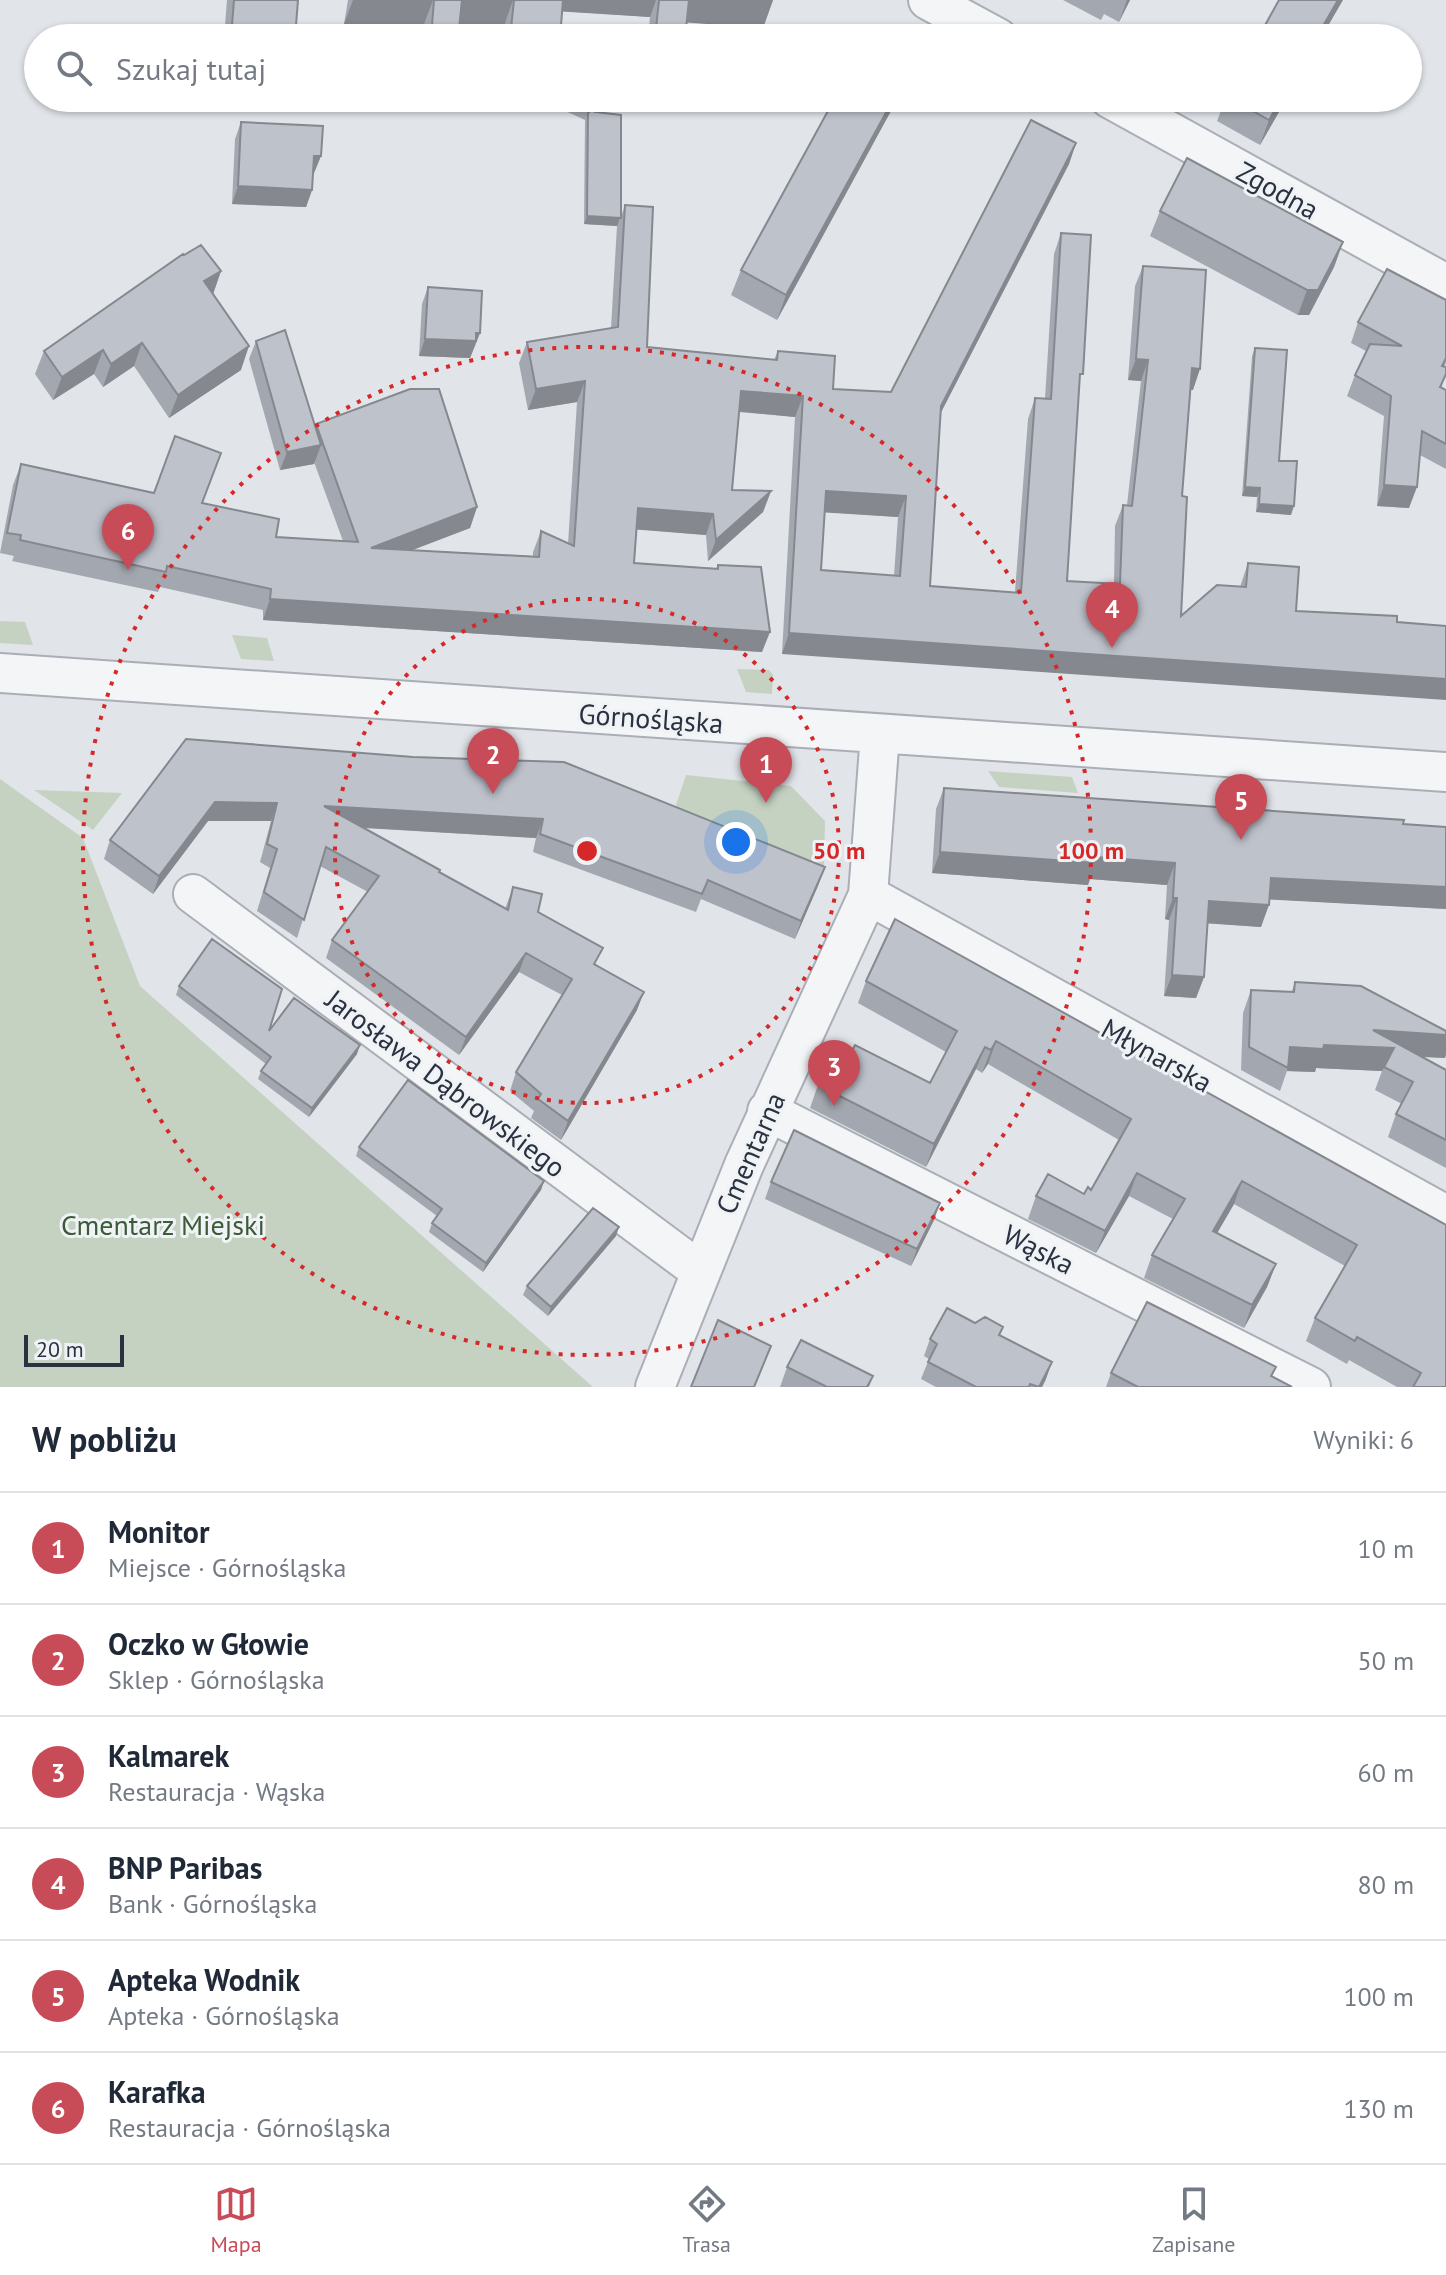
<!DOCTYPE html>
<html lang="pl">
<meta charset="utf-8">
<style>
body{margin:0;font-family:"PT Sans",sans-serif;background:#f2f2f3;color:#1f2937}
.scale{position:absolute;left:24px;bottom:20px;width:100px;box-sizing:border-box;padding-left:8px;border:4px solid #2a3140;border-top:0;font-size:22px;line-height:28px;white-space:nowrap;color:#2a3140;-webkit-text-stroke:6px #f0f3f6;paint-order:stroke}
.you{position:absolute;left:736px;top:842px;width:28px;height:28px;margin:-20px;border:6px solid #fff;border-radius:50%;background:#1a73e8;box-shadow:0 0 0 12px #1a73e833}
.badge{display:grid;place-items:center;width:52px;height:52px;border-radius:50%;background:#c74c57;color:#fff;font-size:26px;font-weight:700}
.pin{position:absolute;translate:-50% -66px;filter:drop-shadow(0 2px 4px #0008)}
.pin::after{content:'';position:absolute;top:42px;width:28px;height:24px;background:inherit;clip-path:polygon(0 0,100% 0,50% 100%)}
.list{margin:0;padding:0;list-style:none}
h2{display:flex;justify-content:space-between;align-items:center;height:104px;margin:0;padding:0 32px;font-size:34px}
h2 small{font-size:26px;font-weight:400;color:#747a83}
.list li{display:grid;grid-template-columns:52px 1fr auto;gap:24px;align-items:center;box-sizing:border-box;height:112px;padding:0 32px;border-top:2px solid #e0e1e3}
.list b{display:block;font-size:30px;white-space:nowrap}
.list p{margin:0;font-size:26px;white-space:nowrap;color:#747a83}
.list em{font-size:26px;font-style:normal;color:#747a83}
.icon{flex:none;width:44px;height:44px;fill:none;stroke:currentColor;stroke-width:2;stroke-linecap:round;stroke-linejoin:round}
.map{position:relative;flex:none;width:1446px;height:1387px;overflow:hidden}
.search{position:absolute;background:#fff;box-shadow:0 2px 6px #0004;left:24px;right:24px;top:24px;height:88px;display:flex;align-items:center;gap:20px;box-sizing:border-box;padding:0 28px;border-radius:44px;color:#747a83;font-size:30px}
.sheet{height:776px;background:#fff}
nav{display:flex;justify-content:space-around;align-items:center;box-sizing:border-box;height:112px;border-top:2px solid #e0e1e3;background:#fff;font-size:22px;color:#747a83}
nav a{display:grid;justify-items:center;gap:4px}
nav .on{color:#c74c57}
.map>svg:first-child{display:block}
</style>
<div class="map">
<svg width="1446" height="1387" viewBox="0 0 1446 1387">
<rect width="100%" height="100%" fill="#e1e4e9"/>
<path fill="#c5d2c2" d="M0 621 25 622 33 645 0 643Z
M232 635 267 638 274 661 241 659Z
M737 669 769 670 773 675 772 694 746 692Z
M988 771 1072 777 1078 793 999 787Z
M686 775 791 786 825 821 824 866 816 867 674 811Z
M0 779 83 838 140 986 593 1387H0Z
M34 790 122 793 93 830Z"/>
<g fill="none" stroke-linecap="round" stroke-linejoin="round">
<defs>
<path id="minor" d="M928 0 998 38
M1109 98 1446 284
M0 673 1446 772
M193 894 700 1271
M868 895 1446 1215
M767 1111 1311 1387
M655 1387 744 1165 868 895 880 734"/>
</defs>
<use href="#minor" stroke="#aaaeb6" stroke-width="42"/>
<use href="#minor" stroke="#f3f5f7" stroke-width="38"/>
</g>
<path fill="#a3a7af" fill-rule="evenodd" d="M227 0H298L295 38H224Z
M348 0H773L763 28 687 22 685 38H648L650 17 562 11 560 38H502L504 26 459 24 458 38H423L424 24H344Z
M1063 0H1130L1119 22 1104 14 1101 20Z
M565 98 595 112 621 217 625 205 647 347 774 360 778 351 833 389 891 392 1076 143 1069 164 941 412 930 586 1015 592 1028 419 1035 398 1045 399 1054 254 1061 233 1079 385 1067 581 1114 584 1115 526 1123 505H1127L1141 381 1128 380 1135 286 1143 266 1193 390 1191 389 1182 496 1181 616 1240 587 1248 563 1296 611 782 654 795 417 739 412 732 490 771 491 763 512 708 561 706 535 636 529 634 563 716 568 718 565 762 652 263 620V610L160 587 158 592 12 561 14 556 0 553 13 485 21 464 202 503 276 537 343 541 314 462V464L280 470 249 359 256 341 315 426 316 424 477 507 470 528 412 550 533 556V552L541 531 568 544 577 402 528 410 519 363 527 342 611 328 617 226 584 224 585 120 561 109ZM825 512 898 517 894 576 821 570Z
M835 98H898L777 320 731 295 741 270Z
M1226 98H1287L1260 145 1217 121Z
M241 122 321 156 314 173H313L312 190 306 207 232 204 235 139Z
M1160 211 1343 242 1334 267 1309 315H1298L1150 236Z
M184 255 221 271 213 294 241 370 169 418 134 366 103 387 94 374 53 400 35 374 44 351Z
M428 287 480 333 470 358 419 356 422 304Z
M1446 300V363L1444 367 1442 388 1446 390V469L1420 455 1409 508 1377 506 1384 416 1347 396 1355 375 1366 351 1351 343 1358 322Z
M1255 348 1279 461 1291 515 1256 512 1257 497 1242 496 1252 356Z
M186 739 825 867 795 939 701 899 696 912 533 852 536 838 363 828 505 909 513 887 597 965 637 1010 561 1140 531 1118 534 1111 510 1091 516 1072 562 995 519 972 459 1055 326 958 332 940 368 892 320 866 297 938 257 911 270 868 260 862 271 821H208L153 894 104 859 110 840Z
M944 788 1403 824 1446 909 1269 899 1261 927 1208 923 1204 977 1196 998 1164 996 1169 920 1165 919 1167 885 1090 879 1088 885 932 873 936 809Z
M866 981 1446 1225V1387H1397L1349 1360 1347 1364 1306 1341 1315 1318 1345 1266 1234 1204 1217 1233 1276 1264 1267 1287 1244 1328 1144 1278 1152 1255 1173 1219 1129 1196 1096 1253 1028 1219 1036 1196 1084 1194 1091 1190 1119 1140 988 1064 982 1073 976 1069 926 1167 810 1108 818 1085 846 1063 930 1083 946 1052 858 1003Z
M1295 982 1446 1031V1054L1445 1058 1422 1057 1446 1070V1168L1388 1137 1396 1114 1402 1104 1375 1090 1382 1071 1316 1068 1315 1072 1287 1071 1280 1091 1241 1070 1243 1013 1251 990 1292 991Z
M179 986 269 1031 357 1054 309 1117 258 1079 261 1071 266 1064 176 995Z
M359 1147 544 1181 541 1190 483 1272 429 1232 432 1223 437 1216 356 1156Z
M771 1182 934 1220 911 1266 765 1199Z
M616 1236 548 1316 523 1295 527 1286Z
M1000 1336 1046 1379 1042 1387H936L921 1379 929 1359 924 1356 930 1339Z
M787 1367 873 1376 869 1387H780Z
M1276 1367 1272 1377 1292 1387H1106L1111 1373Z"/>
<path fill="#85888e" d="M353 0H433L424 24H344Z
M461 0H513L504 26 453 24Z
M558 0H656L650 17 554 11Z
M688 0H773L763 28 680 22Z
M1127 0H1130L1119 22Z
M1338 0H1343L1321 38H1316Z
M894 98H898L777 320 786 295Z
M1282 98H1287L1260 145 1269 120Z
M1076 143 1069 164 934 426 941 406Z
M314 156H321L314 173H308Z
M238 186 312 190 306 207 232 204Z
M587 216 620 218 617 226 584 224Z
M1343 242 1334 267 1309 315H1298L1307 290Z
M221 271 213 294 204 281Z
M480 333 470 358 419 356 425 339Z
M142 343 134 366 103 387 111 364Z
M249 346 241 370 169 418 178 395Z
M103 350 94 374 53 400 62 377Z
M1136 359 1148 360 1141 381 1128 380Z
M1192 368 1200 369 1193 390 1185 389Z
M585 381 577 402 528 410 536 389Z
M741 391 803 396 795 417 733 411Z
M321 445 314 464 280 470 287 452Z
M1384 485 1417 487 1409 508 1377 506Z
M1245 487 1260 488 1257 497 1242 496Z
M771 491 763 512 708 561 716 540Z
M826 491 906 496 898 517 818 512Z
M1259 504 1294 506 1291 515 1256 512Z
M477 507 470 528 363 569 371 548Z
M638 508 713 514 706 535 630 529Z
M270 599 770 632 762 652 263 620Z
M789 633 1446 679V700L782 654Z
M215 802 277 803 271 821H208L153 894 159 876Z
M324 806 543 819 536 838 318 825Z
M940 852 1096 857 1175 863 1167 885 1090 879 1088 885 932 873Z
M825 867 818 886 795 939 801 921Z
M1271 878 1446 887V909L1263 899Z
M1173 898H1177L1169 920 1165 919Z
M1209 901 1269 905 1261 927 1202 923Z
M526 953 519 972 459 1055 466 1037Z
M1172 975 1204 977 1196 998 1164 996Z
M644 992 637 1010 561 1140 568 1121Z
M1373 1030 1446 1035V1054L1445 1058 1391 1055 1382 1071 1316 1068 1315 1072 1287 1071 1290 1047 1324 1045Z
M996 1041 988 1064 982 1073 991 1050Z
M360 1045 357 1054 309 1117 312 1108Z
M985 1047 976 1069 926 1167 934 1144Z
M1137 1173 1129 1196 1096 1253 1105 1231Z
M544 1181 541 1190 483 1272 486 1263Z
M1242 1181 1234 1204 1205 1254 1213 1231Z
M940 1203 934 1220 911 1266 917 1249Z
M619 1227 616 1236 548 1316 551 1307Z
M1276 1264 1267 1287 1244 1328 1252 1305Z
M1052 1362 1046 1379 1042 1387H1039Z"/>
<path fill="#bec2cb" stroke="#85888e" stroke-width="2" fill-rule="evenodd" d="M234 0H298L295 38H231Z
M434 0H462L458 38H431Z
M514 0H563L560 38H510Z
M659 0H689L685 38H655Z
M1279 0H1338L1316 38H1258Z
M872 30 887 38H868Z
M565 98H600L595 112 621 115V218L587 216 588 112H590L565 100Z
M835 98H894L786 295 741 270Z
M1230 98H1282L1269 120Z
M1031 120 1076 143 941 406 930 586 1021 593 1035 398 1051 399 1061 233 1091 235 1083 374H1080L1067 581 1120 584 1123 505 1132 506 1148 360 1136 359 1143 266 1206 270 1200 369 1192 368 1182 496 1187 497 1181 616 1217 585 1246 587 1248 563 1299 567 1296 611 1397 616V622L1446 626V679L789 633 803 396 741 391 732 490 771 491 716 540 713 514 638 508 634 563 718 569V565L761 567 770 632 270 599 271 589 167 566 166 572 20 540 21 535 7 533 21 464 154 493 175 436 221 453 202 503 279 519 276 537 358 542 316 424 410 389H439L477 507 371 548 539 557 541 531 574 546 585 381 536 389 527 342 618 327 625 205 653 207 647 347 777 360 778 351 835 356 833 389 891 392ZM826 491 906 496 900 576 821 570Z
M241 122 323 126 321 156H314L312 190 238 186Z
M1187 158 1343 242 1318 290H1307L1160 211Z
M201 245 221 271 204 281 249 346 178 395 142 343 111 364 103 350 62 377 44 351 183 254 184 255Z
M1387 269 1446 300V358L1442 366 1446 367V374L1440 387 1446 390V444L1422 431 1417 487 1384 485 1391 396 1355 375 1370 344 1402 346 1358 322Z
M428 287 482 291 480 333H476V341L425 339Z
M285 330 321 445 287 452 256 341Z
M1255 348 1287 350 1279 461H1297L1294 506 1259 504 1260 488 1245 487Z
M186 739 413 757 564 762 825 867 801 921 708 880 702 894 540 834 543 819 324 806 440 870 439 872 508 910 513 887 542 894 538 912 603 948 594 964 644 992 568 1121 538 1099 541 1094 516 1072 572 979 526 953 466 1037 332 940 379 876 326 847 304 920 264 892 277 849 267 844 277 803 215 802 159 876 110 840Z
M944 788 1404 820 1403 824 1446 827V887L1271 878 1269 905 1209 901 1204 977 1172 975 1177 898H1173L1175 863 1096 857V863L940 852Z
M895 919 1446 1225V1387H1413L1421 1373 1357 1337 1355 1341 1315 1318 1357 1245 1242 1181 1213 1231 1276 1264 1252 1305 1152 1255 1185 1199 1137 1173 1105 1231 1036 1196 1048 1174 1084 1194 1088 1187 1091 1190 1131 1119 996 1041 991 1050 985 1047 934 1144 818 1085 833 1056 846 1063 855 1045 930 1083 957 1031 866 981Z
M212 939 282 989 269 1031 294 998 360 1045 312 1108 261 1071 271 1057 179 986Z
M1295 982 1361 986 1446 1031V1035L1373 1030 1446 1070V1140L1396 1114 1413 1082 1384 1067 1394 1048 1324 1045 1323 1049 1290 1047 1288 1068 1249 1047 1251 990 1294 992Z
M408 1080 544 1181 486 1263 432 1223 442 1209 359 1147Z
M794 1130 940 1203 917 1249 771 1182Z
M593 1208 619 1227 551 1307 527 1286Z
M1147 1302 1276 1367 1271 1376 1292 1387H1138L1111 1373Z
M947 1308 975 1323 985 1317 1003 1327 999 1335 1052 1362 1039 1387 1030 1384 1029 1387H976L928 1362 937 1344 930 1339Z
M718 1320 771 1346 754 1387H691Z
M801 1340 873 1376 867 1387H827L787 1367Z"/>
<g fill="none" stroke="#d62828" stroke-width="4" stroke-dasharray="4 8">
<circle cx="587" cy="851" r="252"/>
<circle cx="587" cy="851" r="504"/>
</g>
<g text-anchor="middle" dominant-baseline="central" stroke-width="6" stroke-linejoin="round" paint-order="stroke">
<g font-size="28" fill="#2a3140" stroke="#f0f3f6">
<text transform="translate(1278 190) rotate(29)">Zgodna</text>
<text transform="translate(651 718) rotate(4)">Górnośląska</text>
<text transform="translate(1157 1055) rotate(29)">Młynarska</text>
<text transform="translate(446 1083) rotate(37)">Jarosława Dąbrowskiego</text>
<text transform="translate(750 1153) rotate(-66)">Cmentarna</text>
<text transform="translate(1039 1249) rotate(27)">Wąska</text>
</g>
<g font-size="28" fill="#3c5b38" stroke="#f0f3f6">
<text x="163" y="1224">Cmentarz Miejski</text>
</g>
</g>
<circle cx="587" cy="851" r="12" fill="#d62828" stroke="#f0f3f6" stroke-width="4"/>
<g font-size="24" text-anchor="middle" font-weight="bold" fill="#d62828" stroke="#f0f3f6" stroke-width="6" stroke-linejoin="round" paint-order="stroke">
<text x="839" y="859">50 m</text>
<text x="1091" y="859">100 m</text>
</g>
</svg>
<div class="scale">20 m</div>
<div class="you"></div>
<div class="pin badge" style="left:766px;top:803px">1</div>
<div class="pin badge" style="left:493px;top:794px">2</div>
<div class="pin badge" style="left:834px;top:1106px">3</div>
<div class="pin badge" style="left:1112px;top:648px">4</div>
<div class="pin badge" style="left:1241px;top:840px">5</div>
<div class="pin badge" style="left:128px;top:570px">6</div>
<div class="search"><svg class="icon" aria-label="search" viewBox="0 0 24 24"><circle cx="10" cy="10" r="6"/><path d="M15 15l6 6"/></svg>Szukaj tutaj</div>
</div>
<section class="sheet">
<h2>W pobliżu<small>Wyniki: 6</small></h2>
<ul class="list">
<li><span class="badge">1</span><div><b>Monitor</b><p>Miejsce · Górnośląska</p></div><em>10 m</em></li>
<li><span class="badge">2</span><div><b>Oczko w Głowie</b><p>Sklep · Górnośląska</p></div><em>50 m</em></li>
<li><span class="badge">3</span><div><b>Kalmarek</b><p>Restauracja · Wąska</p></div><em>60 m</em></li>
<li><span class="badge">4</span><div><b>BNP Paribas</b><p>Bank · Górnośląska</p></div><em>80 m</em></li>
<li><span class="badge">5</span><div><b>Apteka Wodnik</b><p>Apteka · Górnośląska</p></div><em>100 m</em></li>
<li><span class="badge">6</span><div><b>Karafka</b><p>Restauracja · Górnośląska</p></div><em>130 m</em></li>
</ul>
</section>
<nav>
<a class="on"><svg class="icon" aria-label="map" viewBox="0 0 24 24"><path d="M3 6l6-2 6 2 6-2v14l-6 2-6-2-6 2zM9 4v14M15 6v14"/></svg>Mapa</a>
<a><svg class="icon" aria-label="directions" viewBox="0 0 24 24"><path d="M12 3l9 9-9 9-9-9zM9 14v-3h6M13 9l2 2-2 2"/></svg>Trasa</a>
<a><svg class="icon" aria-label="saved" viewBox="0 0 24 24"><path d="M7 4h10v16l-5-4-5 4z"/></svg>Zapisane</a>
</nav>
